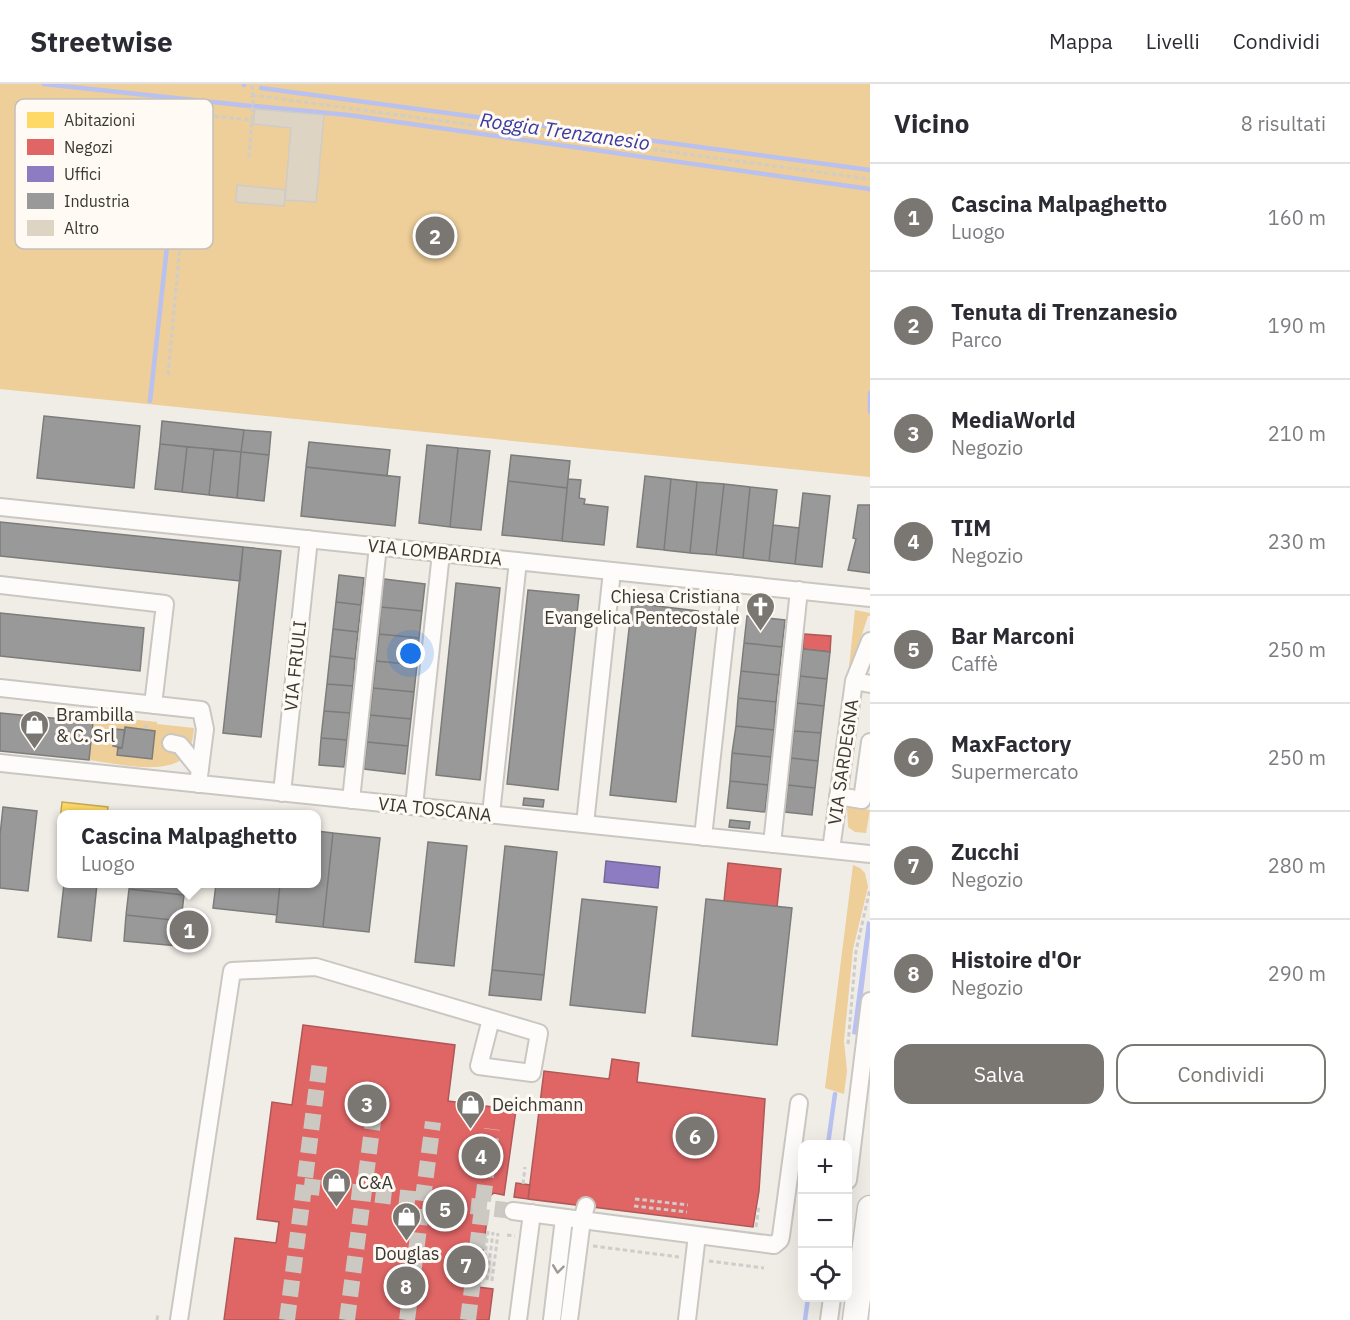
<!DOCTYPE html>
<html lang="it">
<meta charset="utf-8">
<style>
body{margin:0;font-family:"IBM Plex Sans",sans-serif;background:#f2f2f3;color:#2b2b33}
.controls{position:absolute;right:18px;bottom:18px;display:grid;overflow:hidden;border-radius:12px;box-shadow:0 6px 24px #0002}
.controls button{width:54px;height:54px;display:grid;place-items:center;padding:0;border:0;border-bottom:2px solid #e1e1e2;background:#fff;color:#2b2b33;font:30px sans-serif}
.you{position:absolute;left:411px;top:570px;width:21px;height:21px;margin:-15px;border:4px solid #fff;border-radius:50%;background:#1a73e8;box-shadow:0 0 0 9px #1a73e833}
.badge{display:grid;place-items:center;width:39px;height:39px;border-radius:50%;background:#7a7772;color:#fff;font-size:20px;font-weight:700}
.pin{position:absolute;translate:-50% -50%;border:3px solid #fff;box-shadow:0 2px 6px #0006}
.popup{position:absolute;left:57px;top:726px;width:264px;height:78px;box-sizing:border-box;display:grid;place-content:center;border-radius:12px;background:#fff;filter:drop-shadow(0 2px 4px #0005);font-size:20px;white-space:nowrap;color:#7c7c81}
.popup b{font-size:22px;color:#2b2b33}
.popup::after{content:'';position:absolute;left:50%;top:100%;margin-left:-12px;border:12px solid transparent;border-top-color:#fff}
.list{margin:0;padding:0;list-style:none}
h2{display:flex;justify-content:space-between;align-items:center;height:78px;margin:0;padding:0 24px;font-size:26px}
h2 small{font-size:20px;font-weight:400;color:#7c7c81}
.list li{display:grid;grid-template-columns:39px 1fr auto;gap:18px;align-items:center;box-sizing:border-box;height:108px;padding:0 24px;border-top:2px solid #e1e1e2}
.list b{display:block;font-size:22px;white-space:nowrap}
.list p{margin:0;font-size:20px;white-space:nowrap;color:#7c7c81}
.list em{font-size:20px;font-style:normal;color:#7c7c81}
.actions{display:flex;gap:12px;padding:18px 24px}
.actions a{flex:1;padding:14px 0;border:2px solid #7a7772;border-radius:18px;text-align:center;font-size:21px;color:#7a7772}
.actions .main{background:#7a7772;color:#fff}
.icon{flex:none;width:33px;height:33px;fill:none;stroke:currentColor;stroke-width:2;stroke-linecap:round;stroke-linejoin:round}
.map{position:relative;flex:none;width:870px;height:1236px;overflow:hidden}
header{display:flex;align-items:center;gap:36px;box-sizing:border-box;height:84px;padding:0 30px;background:#fff;border-bottom:2px solid #e1e1e2}
header strong{font-size:28px}
nav{display:flex;gap:33px;margin-inline-start:auto;font-size:21px}
main{display:flex}
aside{flex:1;background:#fff}
.map>svg:first-child{display:block}
</style>
<header>
<strong>Streetwise</strong>
<nav><a>Mappa</a><a>Livelli</a><a>Condividi</a></nav>
</header>
<main>
<div class="map">
<svg width="870" height="1236" viewBox="0 0 870 1236">
<rect width="100%" height="100%" fill="#f0ece6"/>
<path fill="#eece99" d="M0 0H870V393L0 305Z
M855 526 870 529V532H868L848 593Z
M93 631 157 638V640L194 644C193 654 192 663 186 671 169 693 113 679 89 676Z
M847 722 870 726 866 749 855 748 848 743Z
M853 781 860 784 865 789 868 803 853 865 844 957 847 987 844 1010 825 1004Z"/>
<path fill="#b8c1f0" d="M867 837 870 838V852L858 951 852 950Z"/>
<path fill="#ffd966" stroke="#c4a957" stroke-width="1.5" d="M62 718 108 723 107 730H62V748L59 747Z"/>
<path fill="#e06666" stroke="#ae5857" stroke-width="1.5" d="M804 550 831 552 830 568 803 565Z
M728 779 781 785 777 823 724 817Z
M303 941 455 961 448 1017 516 1026 504 1111 494 1109 477 1122 487 1136 478 1203 493 1205 489 1236H224L235 1154 276 1159 279 1138 257 1135 272 1018 292 1021Z
M612 975 639 979 637 998 765 1015 759 1107 753 1143 528 1115 544 987 609 995Z
M516 1099 530 1101 528 1115 514 1113Z"/>
<path fill="#8e7cc3" stroke="#756898" stroke-width="1.5" d="M606 777 660 783 658 804 604 798Z"/>
<path fill="#999" stroke="#7c7c7b" stroke-width="1.5" d="M44 332 140 342 134 404 37 394Z
M162 337 244 346 241 368 160 360Z
M244 346 271 348 269 371 241 368Z
M309 358 390 366 387 392 306 383Z
M160 360 187 363 182 408 155 405Z
M427 361 458 364 450 443 419 439Z
M187 363 214 365 209 411 182 408Z
M458 364 490 367 481 446 450 443Z
M214 365 241 368 237 414 209 411Z
M241 368 269 371 264 417 237 414Z
M511 371 570 377 567 404 508 397Z
M306 383 400 393 395 442 301 432Z
M645 392 671 395 664 466 637 463Z
M568 395 581 396 579 414 585 415 584 420 608 423 604 461 562 457Z
M671 395 697 398 690 469 664 466Z
M508 397 567 404 562 457 502 451Z
M697 398 724 400 716 471 690 469Z
M724 400 750 403 743 474 716 471Z
M750 403 777 406 769 477 743 474Z
M803 409 830 412 822 483 795 480Z
M858 421H870V489L848 486 856 455 853 454Z
M0 438 243 463 240 497 0 472Z
M773 441 799 444 795 480 769 477Z
M243 463 281 467 261 653 223 649Z
M339 491 364 494 361 521 336 518Z
M384 495 425 500 422 527 381 523Z
M456 499 500 504 480 696 436 691Z
M528 506 579 511 558 706 507 700Z
M336 518 361 521 358 548 333 545Z
M632 519 698 527 676 718 610 711Z
M381 523 422 527 419 554 379 550Z
M0 529 144 544 140 587 0 572Z
M747 532 785 536 782 563 744 559Z
M333 545 358 548 355 575 330 572Z
M379 550 419 554 417 581 376 577Z
M744 559 782 563 779 591 741 587Z
M803 565 830 568 827 595 800 592Z
M330 572 355 575 353 602 327 600Z
M376 577 417 581 414 608 373 604Z
M741 587 779 591 776 618 738 614Z
M800 592 827 595 824 622 797 619Z
M327 600 353 602 350 629 324 627Z
M373 604 414 608 411 635 370 631Z
M738 614 776 618 774 646 736 642Z
M797 619 824 622 821 649 794 647Z
M324 627 350 629 347 656 321 654Z
M0 629 93 638 89 676 0 667Z
M370 631 411 635 408 662 367 658Z
M736 642 774 646 771 673 732 669Z
M125 643 155 647 152 675 117 671 118 663 122 664Z
M115 645 125 646 122 664 113 662Z
M794 647 821 649 818 677 791 674Z
M321 654 347 656 344 683 319 681Z
M367 658 408 662 405 690 364 685Z
M732 669 771 673 768 701 730 697Z
M791 674 818 677 815 704 788 701Z
M730 697 768 701 765 728 727 724Z
M788 701 815 704 812 731 785 728Z
M524 714 544 716 543 723 523 721Z
M3 723 37 727 28 807 0 804V751Z
M730 736 750 738 749 745 729 743Z
M316 747 333 749 323 843 276 838 280 800H316Z
M333 749 380 754 369 848 323 843Z
M428 758 467 762 454 882 415 878Z
M505 762 557 768 544 891 492 886Z
M64 800H97L91 857 58 853Z
M130 800H185L184 811 129 805Z
M216 800H280L277 831 213 824Z
M129 805 184 811 181 837 126 831Z
M582 815 657 823 645 929 570 921Z
M706 815 792 824 777 961 692 952Z
M126 831 181 837 178 862 124 857Z
M492 886 544 891 541 916 489 911Z"/>
<g fill="none" stroke-linecap="round" stroke-linejoin="round">
<path stroke="#b8c1f0" stroke-width="4.5" d="M44 0 250 22
M244 0V1
M261 4 870 86
M255 22 348 31 870 105
M870 309V328
M150 317 181 35
M828 1060 835 1010
M805 1236 808 1214"/>
</g>
<path fill="#ded4c3" stroke="#cfccc7" stroke-width="1.5" d="M255 25 324 31 316 118 285 116 291 44 253 40Z
M237 101 285 106 284 122 236 118Z"/>
<g fill="none" stroke-linecap="round" stroke-linejoin="round">
<path stroke="#ccc8c2" stroke-width="16" stroke-dasharray="16 8" stroke-linecap="butt" d="M304 1102 513 1127
M287 1236 320 977
M347 1236 374 1030
M407 1236 433 1038
M468 1236 492 1045"/>
<defs>
<path id="minor" d="M0 423 870 514
M0 501 165 520 153 621
M854 597 870 600
M0 604 201 626 205 645 198 700
M171 659 180 661 200 686
M0 679 870 770
M282 709 309 455
M838 712 862 716 870 658
M351 716 378 462
M414 722 441 469
M491 730 518 477
M585 740 612 487
M703 753 731 499
M772 760 799 506
M831 766 854 597 870 557
M848 1096 870 917
M513 1127 774 1161 780 1156 781 1152 799 1019
M179 1236 232 887 316 883 539 949 532 989 479 982 491 935
M518 1236 532 1129
M552 1236 564 1134
M569 1236 582 1136 586 1122
M687 1236 697 1151
M829 1236 832 1214"/>
<path id="highway" d="M855 1236 870 1124"/>
</defs>
<use href="#minor" stroke="#cac7c2" stroke-width="20"/>
<use href="#highway" stroke="#cac7c2" stroke-width="27"/>
<path stroke="#cecdcb" stroke-width="3" stroke-dasharray="4.5 3" stroke-linecap="butt" d="M252 11 870 95
M162 27 252 36
M249 73 253 19 252 0
M168 291 192 30
M144 642 148 643
M848 960 856 867 870 805
M523 1100 525 1083
M635 1115 688 1121
M634 1122 687 1128
M756 1143 759 1122
M507 1151 515 1152
M593 1162 679 1173
M709 1177 764 1184
M482 1196 488 1147
M487 1196 493 1148
M492 1197 498 1149
M157 1236 158 1229"/>
<use href="#minor" stroke="#fdfcfb" stroke-width="16"/>
<use href="#highway" stroke="#fdfcfb" stroke-width="24"/>
</g>
<defs><path id="oneway-chevron" d="M-2-3.5L2.5 0L-2 3.5" fill="none" stroke-width="1.6" stroke-linecap="round" stroke-linejoin="round" transform="scale(1.5)"/></defs>
<use stroke="#9c9a98" href="#oneway-chevron" transform="translate(558 1185) rotate(97)"/>
<defs>
<symbol id="church-pin" viewBox="-11 -11 22 30"><path d="M0 17L-7.5 6A9.5 9.5 0 1 1 7.5 6Z" fill="#7a7772" stroke="#fffaf4"/><path d="M-1.2-6h2.4v3.5h3.3v2.4h-3.3V6h-2.4V-.1h-3.3v-2.4h3.3Z" fill="#fff"/></symbol>
<symbol id="shop-pin" viewBox="-11 -11 22 30"><path d="M0 17L-7.5 6A9.5 9.5 0 1 1 7.5 6Z" fill="#7a7772" stroke="#fffaf4"/><path d="M-5-2.5h2.3a2.7 3.5 0 0 1 5.4 0H5L5.5 6h-11ZM-1.5-2.5h3a1.5 2.3 0 0 0-3 0Z" fill="#fff"/></symbol>
</defs>
<g fill-rule="evenodd">
<use href="#church-pin" x="744" y="506" width="33" height="45"/>
<use href="#shop-pin" x="18" y="624" width="33" height="45"/>
<use href="#shop-pin" x="454" y="1004" width="33" height="45"/>
<use href="#shop-pin" x="320" y="1082" width="33" height="45"/>
<use href="#shop-pin" x="390" y="1116" width="33" height="45"/>
</g>
<g text-anchor="middle" dominant-baseline="central" stroke-width="6" stroke-linejoin="round" paint-order="stroke">
<g font-size="18" fill="#3a3834" stroke="#fffaf4">
<text transform="translate(435 468) rotate(6)">VIA LOMBARDIA</text>
<text transform="translate(295 582) rotate(-84)">VIA FRIULI</text>
<text transform="translate(843 678) rotate(-82)">VIA SARDEGNA</text>
<text transform="translate(435 725) rotate(6)">VIA TOSCANA</text>
</g>
<g font-size="18" fill="#3a3834" stroke="#fffaf4" text-anchor="start">
<text x="740" y="512" text-anchor="end">Chiesa Cristiana<tspan x="740" dy="21">Evangelica Pentecostale</tspan></text>
<text x="56" y="630">Brambilla<tspan x="56" dy="21">&amp; C. Srl</tspan></text>
<text x="492" y="1020">Deichmann</text>
<text x="358" y="1098">C&amp;A</text>
<text x="407" y="1169" text-anchor="middle">Douglas</text>
</g>
<g font-size="20" font-style="italic" fill="#383ca1" stroke="#fffaf4">
<text transform="translate(565 47) rotate(8)">Roggia Trenzanesio</text>
</g>
</g>
<rect x="15" y="15" width="198" height="150" rx="9" fill="#fffaf4" stroke="#c4c0ba" stroke-width="1.5"/>
<rect x="27" y="28" width="27" height="16" fill="#ffd966"/>
<rect x="27" y="55" width="27" height="16" fill="#e06666"/>
<rect x="27" y="82" width="27" height="16" fill="#8e7cc3"/>
<rect x="27" y="109" width="27" height="16" fill="#999"/>
<rect x="27" y="136" width="27" height="16" fill="#ded4c3"/>
<g font-size="16" fill="#3a3834">
<text x="64" y="42">Abitazioni</text>
<text x="64" y="69">Negozi</text>
<text x="64" y="96">Uffici</text>
<text x="64" y="123">Industria</text>
<text x="64" y="150">Altro</text>
</g>
</svg>
<div class="controls">
<button>+</button>
<button>−</button>
<button><svg class="icon" aria-label="locate" viewBox="0 0 24 24"><circle cx="12" cy="12" r="6"/><path d="M12 2v4M12 18v4M2 12h4M18 12h4"/></svg></button>
</div>
<div class="you"></div>
<div class="pin badge" style="left:189px;top:846px">1</div>
<div class="popup"><b>Cascina Malpaghetto</b>Luogo</div>
<div class="pin badge" style="left:435px;top:152px">2</div>
<div class="pin badge" style="left:367px;top:1020px">3</div>
<div class="pin badge" style="left:481px;top:1072px">4</div>
<div class="pin badge" style="left:445px;top:1125px">5</div>
<div class="pin badge" style="left:695px;top:1052px">6</div>
<div class="pin badge" style="left:466px;top:1181px">7</div>
<div class="pin badge" style="left:406px;top:1202px">8</div>
</div>
<aside>
<h2>Vicino<small>8 risultati</small></h2>
<ul class="list">
<li><span class="badge">1</span><div><b>Cascina Malpaghetto</b><p>Luogo</p></div><em>160 m</em></li>
<li><span class="badge">2</span><div><b>Tenuta di Trenzanesio</b><p>Parco</p></div><em>190 m</em></li>
<li><span class="badge">3</span><div><b>MediaWorld</b><p>Negozio</p></div><em>210 m</em></li>
<li><span class="badge">4</span><div><b>TIM</b><p>Negozio</p></div><em>230 m</em></li>
<li><span class="badge">5</span><div><b>Bar Marconi</b><p>Caffè</p></div><em>250 m</em></li>
<li><span class="badge">6</span><div><b>MaxFactory</b><p>Supermercato</p></div><em>250 m</em></li>
<li><span class="badge">7</span><div><b>Zucchi</b><p>Negozio</p></div><em>280 m</em></li>
<li><span class="badge">8</span><div><b>Histoire d'Or</b><p>Negozio</p></div><em>290 m</em></li>
</ul>
<div class="actions"><a class="main">Salva</a><a>Condividi</a></div>
</aside>
</main>
